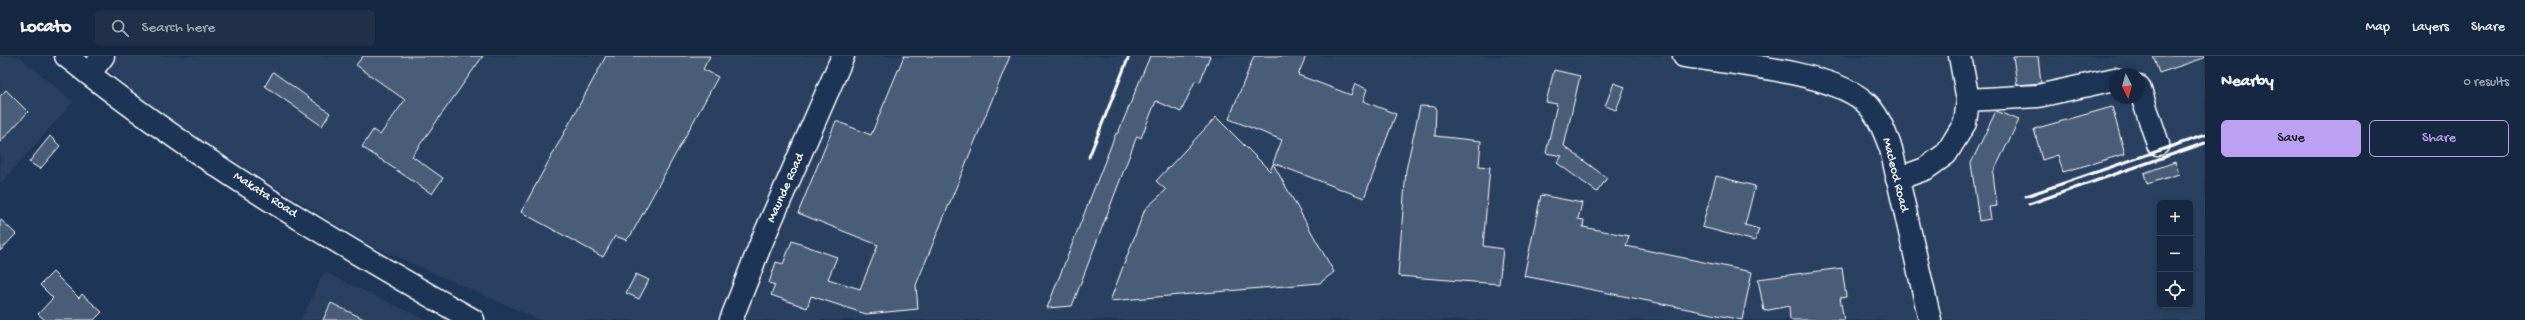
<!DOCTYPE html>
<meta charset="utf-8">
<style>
body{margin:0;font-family:"Gochi Hand",sans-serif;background:#1f3048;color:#f1f3f6}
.controls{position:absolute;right:12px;bottom:12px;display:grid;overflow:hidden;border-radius:6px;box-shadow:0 2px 6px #0003}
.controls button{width:36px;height:36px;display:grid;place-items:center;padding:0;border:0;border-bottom:1px solid #35445a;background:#162841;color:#f1f3f6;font:20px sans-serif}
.compass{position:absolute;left:2109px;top:12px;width:36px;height:36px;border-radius:50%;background:#162841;box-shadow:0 2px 6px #0003;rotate:174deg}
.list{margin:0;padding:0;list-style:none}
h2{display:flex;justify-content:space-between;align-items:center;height:52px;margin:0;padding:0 16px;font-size:17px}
h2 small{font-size:13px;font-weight:400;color:#9ea6b1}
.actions{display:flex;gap:8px;padding:12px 16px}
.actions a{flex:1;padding:9px 0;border:1px solid #bca0f2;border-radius:6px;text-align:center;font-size:14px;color:#bca0f2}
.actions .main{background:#bca0f2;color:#111}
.icon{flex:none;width:22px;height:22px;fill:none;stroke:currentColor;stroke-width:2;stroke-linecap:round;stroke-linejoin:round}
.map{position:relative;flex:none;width:2205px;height:264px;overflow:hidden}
header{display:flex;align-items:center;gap:24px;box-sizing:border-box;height:56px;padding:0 20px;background:#162841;border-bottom:1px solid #35445a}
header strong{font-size:19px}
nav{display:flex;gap:22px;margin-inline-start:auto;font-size:14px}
.search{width:280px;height:36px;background:#1f3048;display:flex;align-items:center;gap:10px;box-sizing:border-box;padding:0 14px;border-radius:6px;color:#9ea6b1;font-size:15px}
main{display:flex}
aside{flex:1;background:#162841}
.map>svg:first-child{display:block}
</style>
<header>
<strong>Locato</strong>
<div class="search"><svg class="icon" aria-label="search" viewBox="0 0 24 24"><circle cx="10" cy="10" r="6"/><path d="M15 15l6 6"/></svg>Search here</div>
<nav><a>Map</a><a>Layers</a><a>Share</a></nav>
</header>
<main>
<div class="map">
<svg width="2205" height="264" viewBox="0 0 2205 264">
<rect width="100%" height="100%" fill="#1d3557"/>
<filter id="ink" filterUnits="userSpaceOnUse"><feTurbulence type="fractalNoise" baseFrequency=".025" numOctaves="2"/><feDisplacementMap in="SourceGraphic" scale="8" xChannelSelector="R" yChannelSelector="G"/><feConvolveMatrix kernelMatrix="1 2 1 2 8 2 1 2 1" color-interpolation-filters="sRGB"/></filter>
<g filter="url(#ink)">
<path fill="#2a4161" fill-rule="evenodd" d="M0 0H19L73 46 0 128Z
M92 0H2205V264H540L366 187 162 60ZM2115 18H2139V42H2115ZM2160 147H2190V249H2160Z
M324 216 426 264H301Z"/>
<path fill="#4a5d79" stroke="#fff" d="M363 0H483L412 100 443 122 432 138 362 91 373 74 380 79 405 44 356 9Z
M606 0H710L703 13 718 21 631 179 626 184 615 180 603 201 521 156Z
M904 0H1010L916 229 918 253 866 258 811 240 807 252 771 239 775 229 769 227 776 206 783 208 792 185 837 201 828 223 860 233 878 189 798 157 836 65 871 79Z
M1150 0H1210L1200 26 1195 25 1181 56 1156 45 1141 82 1137 80 1072 250 1047 252 1116 77H1118Z
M1254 0H1306L1298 19 1351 39 1355 28 1367 33 1363 45 1396 58 1364 142 1273 107 1282 84 1229 63Z
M2013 0H2038L2041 27 2017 29Z
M2153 0H2203L2204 2 2159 17Z
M1554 14 1580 20 1564 90 1607 122 1597 136 1557 107 1562 100 1546 97 1557 48 1546 46Z
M273 16 330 57 322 70 265 30Z
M1614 27 1625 31 1616 54 1605 50Z
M6 34 28 56 0 86V40Z
M1420 50 1436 51 1435 80 1481 85 1479 110 1490 111 1483 190 1503 193 1499 228 1398 220 1406 114Z
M2112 51 2125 98 2063 116 2058 99 2042 104 2034 73Z
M1996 55 2019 64 1993 117 1997 150 1989 151 1991 163 1979 165 1971 107Z
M1216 61 1270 115 1273 108 1334 216 1320 227 1110 245 1145 153 1166 134 1156 125Z
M50 80 60 90 40 113 29 106Z
M2175 106 2179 118 2147 128 2144 117Z
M1716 120 1755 130 1745 169 1759 173 1755 185 1702 171Z
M1541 139 1582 147 1578 163 1584 164 1583 171 1629 180 1626 190 1752 216 1742 264 1524 220Z
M0 163 16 178 0 195Z
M1842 212 1846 241 1840 242 1844 264H1790L1789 250 1764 255 1758 223Z
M53 216 79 242 82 238 102 256 94 264H45L38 258 53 242 40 229Z
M636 218 649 224 639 243 626 237Z
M331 247 366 264H323Z"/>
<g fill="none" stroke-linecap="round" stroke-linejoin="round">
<defs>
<path id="minor" d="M1684 0C1730 7 1830 16 1864 45 1878 57 1885 77 1891 93L1930 264
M89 18 103 0
M2139 31 2158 88
M1968 44 2038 40 2115 23
M1897 123 1925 113 1946 98 1965 67 1968 44 1960 0
M731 264 762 185 843 0"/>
<path id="major" d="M66 0C192 101 332 185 473 264"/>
</defs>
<use href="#minor" stroke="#fff" stroke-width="25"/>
<use href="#major" stroke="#fff" stroke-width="25"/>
<use href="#minor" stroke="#1d3557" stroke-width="22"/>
<use href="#major" stroke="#1d3557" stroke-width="22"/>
<path stroke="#fff" stroke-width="3" d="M1089 101 1129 0
M2026 140 2205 79
M2029 148 2205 87"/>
</g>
</g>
<g text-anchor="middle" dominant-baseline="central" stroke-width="4" stroke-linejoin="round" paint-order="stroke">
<g font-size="13" fill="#fff" stroke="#1d3557">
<text transform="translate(1895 119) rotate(76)">Macleod Road</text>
<text transform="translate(786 132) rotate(-66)">Maunde Road</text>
<text transform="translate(265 139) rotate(33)">Makata Road</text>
</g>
</g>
</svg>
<div class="controls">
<button>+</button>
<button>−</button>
<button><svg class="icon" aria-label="locate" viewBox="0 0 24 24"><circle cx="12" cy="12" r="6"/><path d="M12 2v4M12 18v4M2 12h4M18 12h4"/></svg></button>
</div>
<svg class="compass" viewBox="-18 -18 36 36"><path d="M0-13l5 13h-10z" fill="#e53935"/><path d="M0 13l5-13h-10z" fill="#9ea6b1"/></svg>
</div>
<aside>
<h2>Nearby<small>0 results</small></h2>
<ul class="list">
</ul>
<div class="actions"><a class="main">Save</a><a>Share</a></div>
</aside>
</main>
